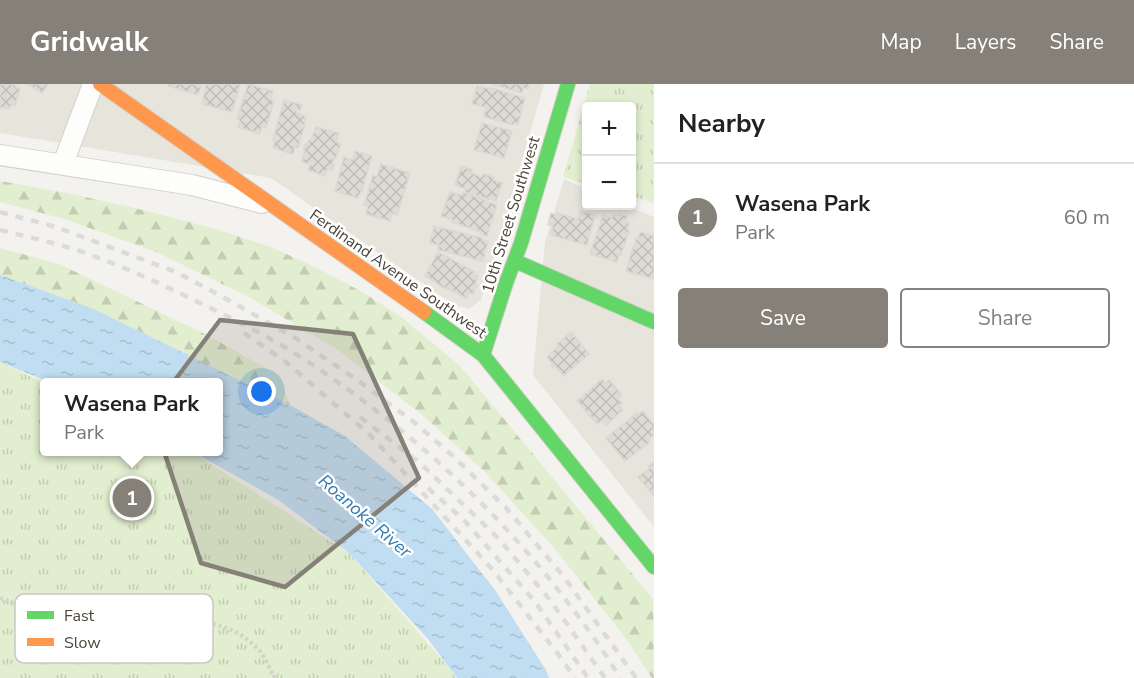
<!DOCTYPE html>
<meta charset="utf-8">
<style>
body{margin:0;font-family:"Nunito Sans",sans-serif;background:#f6f6f6;color:#222}
.controls{position:absolute;right:18px;top:18px;display:grid;overflow:hidden;border-radius:6px;box-shadow:0 3px 9px #0003}
.controls button{width:54px;height:54px;display:grid;place-items:center;padding:0;border:0;border-bottom:2px solid #e0e0e0;background:#fff;color:#222;font:30px sans-serif}
.you{position:absolute;left:262px;top:308px;width:21px;height:21px;margin:-15px;border:4px solid #fff;border-radius:50%;background:#1a73e8;box-shadow:0 0 0 9px #1a73e833}
.badge{display:grid;place-items:center;width:39px;height:39px;border-radius:50%;background:#868178;color:#fff;font-size:20px;font-weight:700}
.pin{position:absolute;translate:-50% -50%;border:3px solid #fff;box-shadow:0 2px 6px #0006}
.popup{position:absolute;left:40px;top:294px;width:183px;height:78px;box-sizing:border-box;display:grid;place-content:center;border-radius:6px;background:#fff;filter:drop-shadow(0 2px 4px #0005);font-size:20px;white-space:nowrap;color:#767676}
.popup b{font-size:22px;color:#222}
.popup::after{content:'';position:absolute;left:50%;top:100%;margin-left:-12px;border:12px solid transparent;border-top-color:#fff}
.list{margin:0;padding:0;list-style:none}
h2{display:flex;justify-content:space-between;align-items:center;height:78px;margin:0;padding:0 24px;font-size:26px}
h2 small{font-size:20px;font-weight:400;color:#767676}
.list li{display:grid;grid-template-columns:39px 1fr auto;gap:18px;align-items:center;box-sizing:border-box;height:108px;padding:0 24px;border-top:2px solid #e0e0e0}
.list b{display:block;font-size:22px;white-space:nowrap}
.list p{margin:0;font-size:20px;white-space:nowrap;color:#767676}
.list em{font-size:20px;font-style:normal;color:#767676}
.actions{display:flex;gap:12px;padding:18px 24px}
.actions a{flex:1;padding:14px 0;border:2px solid #868178;border-radius:6px;text-align:center;font-size:21px;color:#868178}
.actions .main{background:#868178;color:#fff}
.map{position:relative;flex:none;width:654px;height:594px;overflow:hidden}
header{display:flex;align-items:center;gap:36px;box-sizing:border-box;height:84px;padding:0 30px;background:#868178;color:#fff}
header strong{font-size:28px}
nav{display:flex;gap:33px;margin-inline-start:auto;font-size:21px}
main{display:flex}
aside{flex:1;background:#fff}
.map>svg:first-child{display:block}
</style>
<header>
<strong>Gridwalk</strong>
<nav><a>Map</a><a>Layers</a><a>Share</a></nav>
</header>
<main>
<div class="map">
<svg width="654" height="594" viewBox="0 0 654 594">
<defs>
<pattern id="forest-firs" width="22" height="20" patternUnits="userSpaceOnUse" patternTransform="scale(1.5)"><rect width="22" height="20" fill="#e1eecf"/><path d="M5 1l3.5 6h-7zM16 11l3.5 6h-7z" fill="#c3cdb2"/></pattern>
<pattern id="park-tufts" width="24" height="20" patternUnits="userSpaceOnUse" patternTransform="scale(1.5)"><rect width="24" height="20" fill="#e1eecf"/><path d="M3 7l-1-3M5 7V3M7 7l1-3M15 17l-1-3M17 17v-4M19 17l1-3" fill="none" stroke="#c3cdb2"/></pattern>
<pattern id="water-ripples" width="26" height="14" patternUnits="userSpaceOnUse" patternTransform="scale(1.5)"><rect width="26" height="14" fill="#c0ddf1"/><path d="M2 4q2-2 4 0t4 0M15 11q2-2 4 0t4 0" fill="none" stroke="#a6bfcf"/></pattern>
<pattern id="building-cross-hatch" width="8" height="8" patternUnits="userSpaceOnUse" patternTransform="scale(1.5)"><rect width="8" height="8" fill="#dedbd6"/><path d="M0 0l8 8M0 8l8-8" fill="none" stroke="#c0bdb8"/></pattern>
</defs>
<rect width="100%" height="100%" fill="#f4f2ee"/>
<path fill="#e7e4dc" d="M0 0H544L488 195 481 216 469 225 454 221 271 94 0 49Z
M564 95 586 105V122H627L654 133V443L533 291 545 158Z"/>
<path fill="url(#forest-firs)" d="M0 97 72 110 143 126 216 145 271 163 319 185 364 209 400 232 460 282 653 515 654 594H652L627 556 556 466 483 386 421 330 338 266 249 213 156 168 64 135 0 118Z
M0 164 59 180 207 251 280 292 290 321 94 225 0 191Z"/>
<path fill="url(#park-tufts)" d="M590 0H654V119L632 112V22H586V100L563 93Z
M0 278 45 299V368H192L349 469 451 586 456 594H0Z"/>
<path fill="url(#water-ripples)" d="M0 191 94 225 290 321 345 352 432 425 495 506 546 586 549 594H457L428 555 349 469 277 415 193 368H219V298H49L0 278Z"/>
<path fill="url(#building-cross-hatch)" stroke="#dcd9d4" stroke-width="1.5" d="M0 0H10L16 2V4L20 5 15 22 11 21 9 25 0 23Z
M27 0H48L42 9Z
M168 0H202L198 11 168 2Z
M206 0H240L232 28 202 20Z
M248 0 273 7 271 16 274 17 266 44 262 42 260 50 238 43 240 36 237 35Z
M492 0H529L528 5 523 4 522 9Z
M477 2 491 5 492 4 525 14 518 40 514 39V41L484 33 486 23 472 20Z
M284 16 302 21 300 26 297 25 296 28 306 33 304 40H305L298 64 295 63 293 70 273 64 275 57 273 56Z
M482 39 512 47 504 74 474 66Z
M316 43 339 49 336 58 341 60 336 74 334 73 332 81H334L332 87 327 85 325 92 308 86 310 80 302 78 305 66H304L305 60 307 61 309 56H311Z
M355 67 372 72 362 107H361L358 114 335 107 344 73 353 76Z
M381 80 410 89 397 131 392 129 390 137 366 130 368 122 364 121 373 91 377 93Z
M461 82 472 86 471 89 482 93 483 90 494 93 493 96 502 99 496 117 465 108 466 105 455 101Z
M450 108 462 111 463 108 497 121 487 152 480 150 481 148 452 138 453 136 441 132Z
M580 127 595 131 587 161 550 151 553 142 548 141 551 129 556 131 557 129 578 135Z
M619 130 627 132 625 137 629 139 627 146 629 147 621 171 619 170 617 178 590 170 603 131 612 134 613 131 618 132Z
M434 142 482 154V156L488 157 483 177 438 166 439 161 430 159Z
M640 148 654 152V195L626 187 633 163 634 164 636 154 638 155Z
M438 168 475 188 474 190 478 192 475 200 477 201 473 210 470 209 466 214 449 205 448 206 437 200V199L425 192Z
M571 248 589 270 564 292 555 282 553 284 551 281 552 279 547 273 558 262 557 260Z
M602 295 605 299 609 296 622 311 618 315 622 319 619 321 623 326 606 341 602 336 597 340 577 317Z
M643 327 654 341V347L652 348 654 351 648 356 650 358 625 377 606 354 637 329 638 331Z
M654 378V412L638 393 650 384 649 382Z"/>
<g fill="none" stroke-linecap="round" stroke-linejoin="round">
<defs>
<path id="street" d="M0 71 192 101 262 119
M63 80 93 0"/>
<path id="fast" d="M515 177 654 238
M424 228 483 271 654 483
M483 271 506 199 521 159 568 0"/>
<path id="slow" d="M100 0 424 228"/>
</defs>
<use href="#street" stroke="#d2d0cb" stroke-width="22"/>
<use href="#fast" stroke="#d3cfc5" stroke-width="16"/>
<use href="#slow" stroke="#d3cfc5" stroke-width="16"/>
<path stroke="#d3d2cc" stroke-width="4" stroke-dasharray="3 3" stroke-linecap="butt" d="M0 514C32 528 67 535 102 537 117 537 133 538 148 537 188 536 225 533 256 563 264 570 269 584 275 594"/>
<use href="#street" stroke="#fdfdfc" stroke-width="20"/>
<use href="#fast" stroke="#63d668" stroke-width="14"/>
<use href="#slow" stroke="#ff974d" stroke-width="14"/>
<path stroke="#dbdbda" stroke-width="4.5" stroke-dasharray="8 8" stroke-linecap="butt" d="M0 128 56 143 176 188 234 219 295 254 360 298 415 339 454 373 506 424 564 493 636 594
M0 146C28 153 56 159 83 168 122 182 159 199 196 217 227 232 258 247 288 265 388 328 478 406 552 498 576 529 600 560 620 594
M244 249 286 278 370 351 492 485 558 570 575 594
M360 333 420 379 499 455 550 516 605 594
M428 404 464 436 536 519 588 594"/>
</g>
<path fill="#868178" fill-opacity="0.2" stroke="#868178" stroke-width="4.5" stroke-linejoin="round" d="M220 236 353 250 419 394 285 503 201 479 151 328Z"/>
<g text-anchor="middle" dominant-baseline="central" stroke-width="5" stroke-linejoin="round" paint-order="stroke">
<g font-size="16" fill="#4b4439" stroke="#fff">
<text transform="translate(511 131) rotate(-73)">10th Street Southwest</text>
<text transform="translate(398 190) rotate(35)">Ferdinand Avenue Southwest</text>
</g>
<g font-size="18" font-style="italic" fill="#2e7ab2" stroke="#fff">
<text transform="translate(365 432) rotate(41)">Roanoke River</text>
</g>
</g>
<rect x="15" y="510" width="198" height="69" rx="9" fill="#fff" stroke="#c9c7c4" stroke-width="1.5"/>
<rect x="27" y="527" width="27" height="8" fill="#63d668"/>
<rect x="27" y="554" width="27" height="8" fill="#ff974d"/>
<g font-size="16" fill="#4b4439">
<text x="64" y="537">Fast</text>
<text x="64" y="564">Slow</text>
</g>
</svg>
<div class="controls">
<button>+</button>
<button>−</button>
</div>
<div class="you"></div>
<div class="pin badge" style="left:132px;top:414px">1</div>
<div class="popup"><b>Wasena Park</b>Park</div>
</div>
<aside>
<h2>Nearby<small></small></h2>
<ul class="list">
<li><span class="badge">1</span><div><b>Wasena Park</b><p>Park</p></div><em>60 m</em></li>
</ul>
<div class="actions"><a class="main">Save</a><a>Share</a></div>
</aside>
</main>
